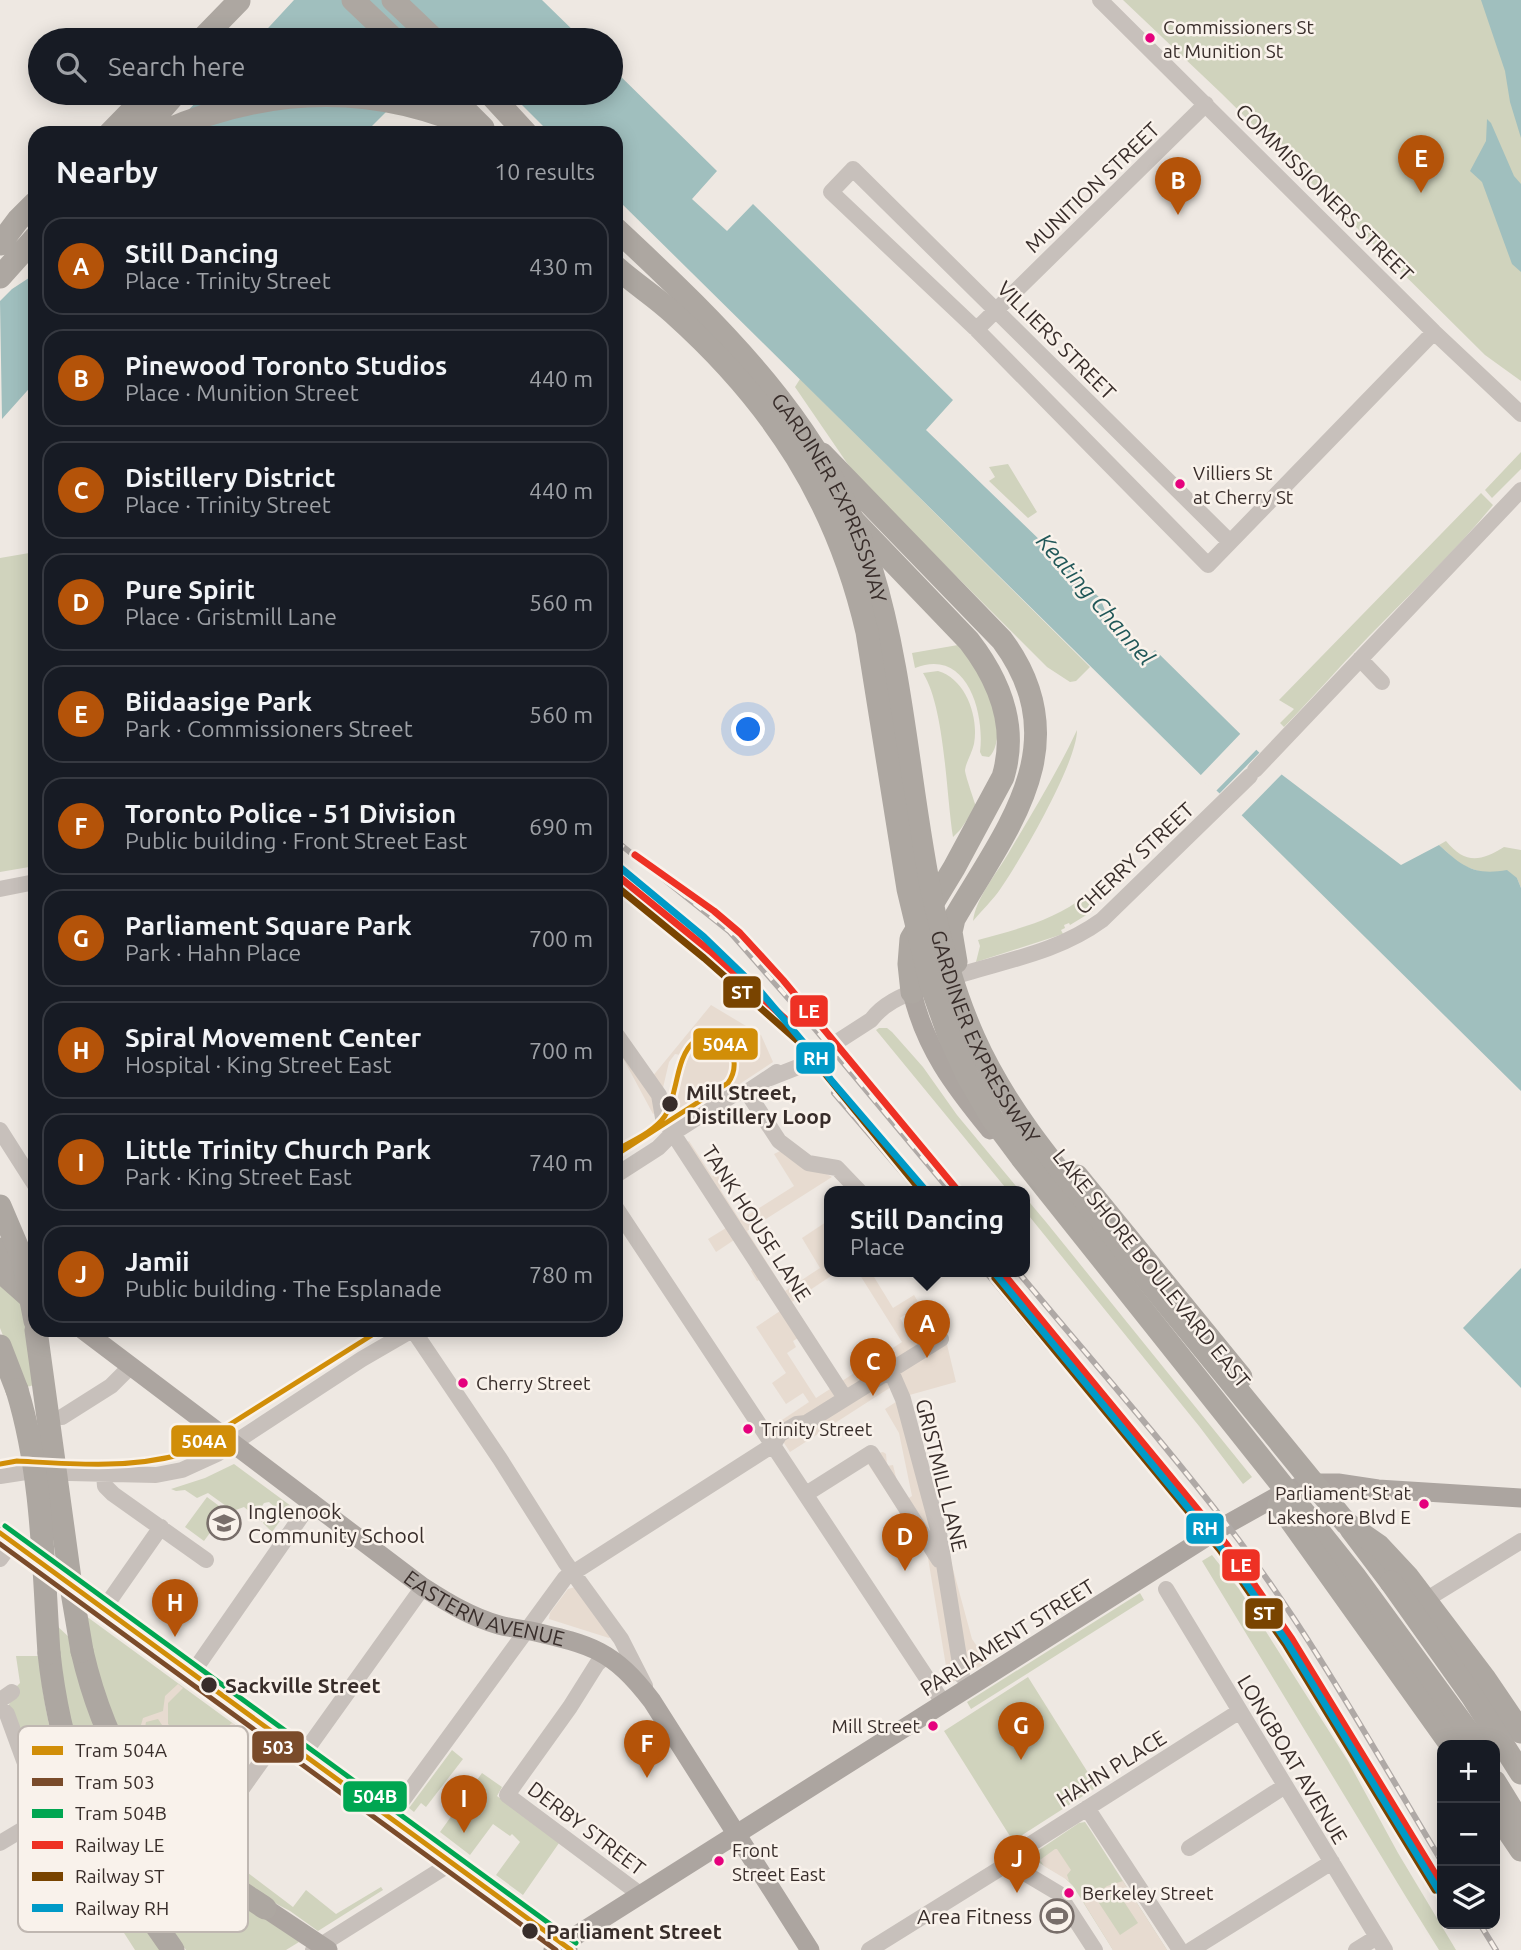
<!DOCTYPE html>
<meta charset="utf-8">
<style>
body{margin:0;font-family:Ubuntu,sans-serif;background:#20242c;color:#f1f3f6}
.controls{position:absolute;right:21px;bottom:21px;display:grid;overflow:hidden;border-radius:14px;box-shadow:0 4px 18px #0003}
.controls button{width:63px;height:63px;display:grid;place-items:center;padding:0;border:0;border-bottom:2px solid #363941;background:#171b24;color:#f1f3f6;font:35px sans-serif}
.you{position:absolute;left:749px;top:730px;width:24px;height:24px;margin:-18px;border:5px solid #fff;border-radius:50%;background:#1a73e8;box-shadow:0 0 0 10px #1a73e833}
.badge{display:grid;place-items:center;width:46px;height:46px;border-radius:50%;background:#b45309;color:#fff;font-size:23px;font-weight:700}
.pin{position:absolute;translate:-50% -58px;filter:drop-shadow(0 2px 4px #0008)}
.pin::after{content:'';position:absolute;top:37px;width:24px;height:21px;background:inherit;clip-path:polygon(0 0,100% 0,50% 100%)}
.popup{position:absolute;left:824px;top:1186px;width:206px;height:91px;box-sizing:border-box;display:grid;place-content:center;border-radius:14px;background:#171b24;filter:drop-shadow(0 2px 5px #0005);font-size:23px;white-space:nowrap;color:#9ea1a6}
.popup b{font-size:26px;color:#f1f3f6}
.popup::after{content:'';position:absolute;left:50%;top:100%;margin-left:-14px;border:14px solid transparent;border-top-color:#171b24}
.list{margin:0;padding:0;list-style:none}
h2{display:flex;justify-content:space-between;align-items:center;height:91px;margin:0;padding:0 28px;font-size:30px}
h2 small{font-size:23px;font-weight:400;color:#9ea1a6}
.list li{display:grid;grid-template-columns:46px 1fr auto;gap:21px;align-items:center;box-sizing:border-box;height:98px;margin:0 14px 14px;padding:0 14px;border:2px solid #363941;border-radius:21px}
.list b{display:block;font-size:26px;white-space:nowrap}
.list p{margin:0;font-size:23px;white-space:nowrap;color:#9ea1a6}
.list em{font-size:23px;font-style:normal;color:#9ea1a6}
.icon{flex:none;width:38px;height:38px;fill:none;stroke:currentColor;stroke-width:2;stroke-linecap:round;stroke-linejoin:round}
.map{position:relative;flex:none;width:1521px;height:1950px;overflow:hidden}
.search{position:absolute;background:#171b24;box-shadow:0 4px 18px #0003;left:28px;top:28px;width:595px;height:77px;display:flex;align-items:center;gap:18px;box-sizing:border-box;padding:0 24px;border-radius:38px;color:#9ea1a6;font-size:26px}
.panel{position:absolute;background:#171b24;box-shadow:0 4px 18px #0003;left:28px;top:126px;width:595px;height:1211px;border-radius:21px}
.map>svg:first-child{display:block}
</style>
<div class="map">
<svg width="1521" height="1950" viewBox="0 0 1521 1950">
<rect width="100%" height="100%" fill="#eee8e2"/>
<path fill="#d0d3bd" d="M1123 0H1521V381L1485 355 1221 93Z
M800 379 1090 667 1076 681 1070 682 1047 667 864 484 847 463 795 387Z
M1521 452V469L1492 498 1485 490Z
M1008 464 1037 512 1028 518 989 481 995 477 989 467Z
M1481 493 1493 505C1459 547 1420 584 1382 623 1347 658 1317 693 1284 727L1280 723 1294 709 1279 700Z
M35 552V866L0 872V558Z
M958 645 963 647C973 664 986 682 994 700 1000 713 1000 749 989 757L982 756 980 752C985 713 967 647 915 668L912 653Z
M938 671C966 679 979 717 974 744 972 753 966 762 965 770 965 775 974 800 976 807L960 830 953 837C946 794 945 708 923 673Z
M1077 730C1077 763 1021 859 1001 888 993 900 982 910 973 921 976 898 996 874 1008 854 1032 813 1057 773 1077 730Z
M1446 841C1465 864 1480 862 1504 847L1521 850V888L1517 878 1487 874 1461 865 1439 845Z
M1086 895 1093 911 1070 925 1069 923 1064 925 1065 928 1061 930 1063 934 976 962 980 946 978 940C1017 929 1054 921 1086 895Z
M879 1028H887L892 1032 923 1067 957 1115 1021 1192H1009L876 1030Z
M1025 1197 1046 1222 1252 1477 1243 1484 1199 1426 1025 1211Z
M0 1283 26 1307 37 1384 24 1388 0 1328Z
M234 1464 291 1506 272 1532 263 1523 274 1508 277 1509 269 1502 264 1503 260 1509 264 1518 262 1522 244 1507 233 1511 208 1493 197 1498 185 1490 176 1491 171 1489 205 1478Z
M207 1497 226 1511 204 1541 185 1527Z
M1212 1555 1239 1589 1348 1761 1398 1853 1456 1950H1439L1406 1897 1202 1561Z
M1140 1593 1144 1600 971 1709 967 1702Z
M86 1616 242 1730 180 1817 194 1832 293 1907 306 1890 336 1914 381 1887 383 1890 318 1931 290 1911 256 1893 189 1841 138 1777 96 1673Z
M54 1623 71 1639 116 1768 299 1942 286 1950H186L146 1895 122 1856 95 1801 69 1720Z
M16 1656H39C44 1720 60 1780 90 1836 110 1876 138 1913 162 1950H135L56 1827 47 1820 9 1705 15 1688 20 1683Z
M1028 1677 1097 1787 1013 1841 944 1731Z
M452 1750 463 1759 426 1807 421 1803 414 1812 409 1808Z
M482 1773 502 1787 497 1796 559 1843 523 1895 496 1875 520 1842 512 1834 510 1836 493 1824 470 1855 440 1832Z
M1085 1822 1091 1831 1167 1950H1113L1073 1886 1064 1877 1036 1861 1033 1854 1079 1823Z"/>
<path fill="#e7dbd0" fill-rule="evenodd" d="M711 1005 761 1035 773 1062 732 1089 730 1087 738 1074 739 1064 738 1055 733 1046 726 1040 717 1036 707 1034 698 1036 689 1041 681 1055 675 1054 669 1062 662 1092 661 1110 653 1114 616 1045V1026L661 1095 652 1077Z
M708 1042 716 1043 729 1053 732 1060 730 1073 717 1088 667 1119 673 1109 689 1053 699 1043Z
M689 1141 712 1176 717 1174 724 1186 720 1189 740 1220 794 1186 774 1154 784 1149 832 1177 747 1231 785 1291 820 1268 802 1238 829 1220V1272H837L792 1302 842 1381 902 1342 858 1272H871L893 1308 914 1295 920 1305 900 1318 912 1338 938 1322 944 1332 956 1382 906 1396 972 1639 988 1662 949 1684 926 1546 923 1547 868 1464 874 1454 883 1452 886 1454 887 1466 893 1465 901 1498 904 1501 912 1496 899 1433 885 1409 899 1400 891 1387 790 1452 774 1428H770L809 1402 803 1393 786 1404 772 1383 786 1373 756 1327 780 1311 760 1280 757 1281 751 1271 753 1269 734 1240 716 1252 708 1239 726 1228 677 1150ZM798 1338 830 1389 816 1398 787 1353 796 1347 793 1341Z
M575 1587 611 1637 609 1638 549 1619 550 1613 568 1589Z
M178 1684 183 1688 168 1703V1724L187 1743 204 1747 214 1743 223 1730 232 1723 242 1730 233 1729 226 1733 216 1748 204 1755 202 1767 199 1768 196 1752H190L188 1757 179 1753 174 1739 162 1733V1725L158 1719 146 1722 144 1733 141 1735 139 1732 143 1718 163 1711 165 1696Z
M1055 1849H1057L1071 1870 1067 1875 1069 1881 1044 1866 1040 1860Z
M1123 1881 1124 1883 1167 1950H1113L1084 1903 1107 1886ZM1115 1888 1138 1923 1120 1935 1097 1900Z"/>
<path fill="#a0bfbe" d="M294 0H542L583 40H257Z
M1481 0H1521V138L1510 102 1505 71Z
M611 67 717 171 692 199 727 231 753 204 953 400 926 430 1103 601 1102 603 1114 633 1142 663 1155 650 1281 774 1401 865 1439 845C1462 866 1474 876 1507 870L1517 878 1521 888V1091L616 198V133H550L510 93H611Z
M205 93H405L365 133H166Z
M1487 119 1491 123 1514 176 1521 184V272L1512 264 1482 182 1470 171 1486 141Z
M35 274V382L2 419 0 301 12 289Z
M1521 1268V1388L1463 1328Z"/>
<path fill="#eee8e2" d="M1243 731 1259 747 1215 792 1199 777Z
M1262 750 1284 772 1240 817 1218 795Z"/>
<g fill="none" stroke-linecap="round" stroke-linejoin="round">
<path stroke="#c7c0bb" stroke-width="16" d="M1100 0 1434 332 1521 414
M975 328 982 324 1206 104
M1230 542 853 169 831 192 975 328 1208 565 1434 332
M1360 659 1382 682
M1255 770 1521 490
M0 889 35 882
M944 980C999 961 1054 955 1102 920L1250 776
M616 1034 659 1095 663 1118 845 1398
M770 1078 798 1067 871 1020C883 1004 901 996 920 989
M747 1092 779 1141 808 1163 837 1168 860 1192
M0 1130 35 1185
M616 1175 658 1148 673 1133 736 1093 747 1092 777 1072
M616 1208 944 1704
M413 1330 500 1459 565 1562 621 1639 645 1686
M890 1369 903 1399 939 1533 962 1676
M62 1417 111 1386 131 1366
M104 1474 105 1486 113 1494 206 1560
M0 1476 26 1472 156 1475 182 1470 217 1454 362 1359 412 1330
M806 1494 871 1453 939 1560
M0 1559 11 1544
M1166 1589 1385 1950
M1419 1604 1521 1541
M103 1610 161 1527
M607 1655 597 1664 570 1707 507 1795 641 1895
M191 1675 312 1501
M0 1700 12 1692
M0 1707 7 1714 41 1807 38 1818 35 1822 0 1843
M302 1756 423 1587
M1087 1808 1180 1950
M389 1819 565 1578 762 1452 773 1445 780 1434 797 1424 806 1423 941 1339
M216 1825 278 1738
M1189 1848 1285 1786
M1008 1863 1058 1893 1095 1950
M313 1950 450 1864
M869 1950 1004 1866 1026 1847 1240 1711
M1191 1950 1332 1862
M1356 1950 1377 1937"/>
<g stroke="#aca5a0" stroke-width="19">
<path d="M912 992C925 1048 954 1086 990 1130"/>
<path id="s1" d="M83 1330 423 1587C448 1603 471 1617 499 1625 510 1628 521 1629 531 1631 592 1645 613 1650 652 1701L810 1950"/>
<path d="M0 1536 568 1950"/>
<path d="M265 1908 328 1950"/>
<path d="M553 1950 1224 1526 1281 1494 1308 1483H1338L1378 1489 1521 1498"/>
</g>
<path stroke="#ada7a1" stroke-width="23" d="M353 0 395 40
M393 0 435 40
M201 40 239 1
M448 93 483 128
M489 93 526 133
M110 133 149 93
M141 133 176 93
M160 133C268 85 377 81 485 133
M0 244 18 220 35 203
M0 277 35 238
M822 454 1002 640C1079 744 1007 828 954 919L951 932 956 962
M852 519 969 641C1000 681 1018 727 1003 777L954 868 911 939 909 964 912 992
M1077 1176 1241 1377
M0 1249 33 1278
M0 1271 35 1302
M0 1346 17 1390
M1351 1529 1391 1582
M82 1651C101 1733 139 1808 203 1864 222 1881 244 1894 265 1908
M49 1653C56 1719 73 1783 103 1842 123 1880 149 1915 173 1950
M1495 1782 1521 1824
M1496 1813 1521 1850"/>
<defs>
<path id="rail" d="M616 841 730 932 816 1030 951 1192
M834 1093 919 1192
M986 1272 1051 1350
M1018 1272C1092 1361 1168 1447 1238 1539 1314 1640 1376 1753 1442 1862
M1480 1924 1496 1950"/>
</defs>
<use href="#rail" stroke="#afa9a6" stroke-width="6"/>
<use href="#rail" stroke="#f9f2eb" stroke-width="3.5" stroke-dasharray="10" stroke-linecap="butt"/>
<g stroke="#ada7a1" stroke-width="23">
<path id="s2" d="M616 229C720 326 827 428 871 568 918 721 908 889 974 1038 1009 1117 1069 1183 1123 1250 1197 1341 1272 1432 1346 1523L1379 1546 1407 1576 1485 1679 1521 1732"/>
<path d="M616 267C635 284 656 297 674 314 773 403 837 501 867 632L908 889 931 985 948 1033 967 1075 992 1118 1021 1157 1356 1578 1478 1745"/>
<path d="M0 1206 23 1260 35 1321"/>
<path d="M36 1330 71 1586 82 1651"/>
<path d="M17 1390C43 1475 43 1565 49 1653"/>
<path d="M1279 1504 1451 1745"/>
<path d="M1391 1582 1472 1696 1521 1773"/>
</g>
<defs>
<path id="rail-1" d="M635 855 714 911 740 933 783 980 959 1192
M618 876 710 951 791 1024
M1002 1272 1227 1545 1292 1639 1442 1885"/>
<path id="rail-2" d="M616 886 704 958 800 1043 922 1192
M995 1278 1220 1550 1285 1644 1435 1890"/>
<path id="rail-3" d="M616 864 704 937 760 991 809 1049 831 1080 927 1192
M994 1272 1222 1549 1287 1642 1442 1896"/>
</defs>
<use href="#rail-1" stroke="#f9f2eb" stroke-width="12"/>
<use href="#rail-2" stroke="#f9f2eb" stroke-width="12"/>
<use href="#rail-3" stroke="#f9f2eb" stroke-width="12"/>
<use href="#rail-1" stroke="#ee3124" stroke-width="7"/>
<use href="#rail-2" stroke="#794400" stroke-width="7"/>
<use href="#rail-3" stroke="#009ac7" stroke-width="7"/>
<defs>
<path id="tram-1" d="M616 1150C632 1141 654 1132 665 1116 678 1096 675 1056 695 1041 718 1025 747 1056 728 1083L616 1155
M0 1464 17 1461C73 1464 128 1469 183 1454L380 1330
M0 1533 571 1950"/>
<path id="tram-2" d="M0 1544 556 1950"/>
<path id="tram-3" d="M5 1526 576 1943"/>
</defs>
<use href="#tram-1" stroke="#f9f2eb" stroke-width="10"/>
<use href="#tram-2" stroke="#f9f2eb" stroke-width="10"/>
<use href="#tram-3" stroke="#f9f2eb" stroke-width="10"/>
<use href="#tram-1" stroke="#d18e08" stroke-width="5"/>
<use href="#tram-2" stroke="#7a4b2a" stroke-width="5"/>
<use href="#tram-3" stroke="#00a651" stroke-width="5"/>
</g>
<defs>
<symbol id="school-ring" viewBox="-11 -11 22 22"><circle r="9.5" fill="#f9f2eb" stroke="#786e6a" stroke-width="1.5"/><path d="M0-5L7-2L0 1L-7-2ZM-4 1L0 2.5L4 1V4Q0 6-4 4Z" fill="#786e6a"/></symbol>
<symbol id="stadium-ring" viewBox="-11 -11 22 22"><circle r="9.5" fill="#f9f2eb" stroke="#786e6a" stroke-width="1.5"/><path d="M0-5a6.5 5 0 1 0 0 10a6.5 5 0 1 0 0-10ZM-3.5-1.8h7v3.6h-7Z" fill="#786e6a"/></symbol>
</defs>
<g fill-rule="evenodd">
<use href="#school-ring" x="205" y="1504" width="38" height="38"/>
<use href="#stadium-ring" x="1038" y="1897" width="38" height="38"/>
</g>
<g fill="#e5007d" stroke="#f9f2eb" stroke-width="2.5">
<circle cx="1150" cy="38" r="6"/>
<circle cx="1180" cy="484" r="6"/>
<circle cx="463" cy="1383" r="6"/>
<circle cx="748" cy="1429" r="6"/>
<circle cx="1424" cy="1504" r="6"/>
<circle cx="933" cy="1726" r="6"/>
<circle cx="719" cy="1861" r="6"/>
<circle cx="1069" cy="1893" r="6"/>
</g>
<g fill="#382d2a" stroke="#f9f2eb" stroke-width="2.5">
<circle cx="670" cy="1104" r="9"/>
<circle cx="209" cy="1685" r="9"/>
<circle cx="530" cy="1931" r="9"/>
</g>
<g text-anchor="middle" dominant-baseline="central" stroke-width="5" stroke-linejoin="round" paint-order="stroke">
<g font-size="19" fill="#382d2a" stroke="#f9f2eb" text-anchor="start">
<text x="1163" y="27">Commissioners St<tspan x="1163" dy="24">at Munition St</tspan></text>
<text x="1193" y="473">Villiers St<tspan x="1193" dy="24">at Cherry St</tspan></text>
<text x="476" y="1383">Cherry Street</text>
<text x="761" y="1429">Trinity Street</text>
<text x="1411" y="1493" text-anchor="end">Parliament St at<tspan x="1411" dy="24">Lakeshore Blvd E</tspan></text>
<text x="920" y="1726" text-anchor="end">Mill Street</text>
<text x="732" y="1850">Front<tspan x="732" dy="24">Street East</tspan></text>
<text x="1082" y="1893">Berkeley Street</text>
</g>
<g font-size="21" fill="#382d2a" stroke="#f9f2eb">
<text transform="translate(1092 187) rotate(-44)">MUNITION STREET</text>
<text transform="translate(1325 192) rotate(45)">COMMISSIONERS STREET</text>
<text transform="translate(1057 340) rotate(45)">VILLIERS STREET</text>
<text stroke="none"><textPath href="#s2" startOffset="348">GARDINER EXPRESSWAY</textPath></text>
<text transform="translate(1134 858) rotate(-43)">CHERRY STREET</text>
<text stroke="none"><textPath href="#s2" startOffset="915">GARDINER EXPRESSWAY</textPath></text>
<text transform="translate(757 1223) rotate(57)">TANK HOUSE LANE</text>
<text transform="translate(1152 1268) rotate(51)">LAKE SHORE BOULEVARD EAST</text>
<text transform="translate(942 1475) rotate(76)">GRISTMILL LANE</text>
<text stroke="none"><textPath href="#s1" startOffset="492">EASTERN AVENUE</textPath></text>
<text transform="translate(1007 1637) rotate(-32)">PARLIAMENT STREET</text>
<text transform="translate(1293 1759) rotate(59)">LONGBOAT AVENUE</text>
<text transform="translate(1111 1768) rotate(-32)">HAHN PLACE</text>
<text transform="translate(587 1828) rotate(37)">DERBY STREET</text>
</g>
<g font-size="21" font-weight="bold" fill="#382d2a" stroke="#f9f2eb" text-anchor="start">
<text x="686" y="1092">Mill Street,<tspan x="686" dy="24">Distillery Loop</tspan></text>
<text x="225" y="1685">Sackville Street</text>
<text x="546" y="1931">Parliament Street</text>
</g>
<g font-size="21" fill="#382d2a" stroke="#f9f2eb" text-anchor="start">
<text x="248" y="1511">Inglenook<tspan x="248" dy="24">Community School</tspan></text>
<text x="1032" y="1916" text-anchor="end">Area Fitness</text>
</g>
<g font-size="23" font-style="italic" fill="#205758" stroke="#f9f2eb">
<text transform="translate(1096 599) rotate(49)">Keating Channel</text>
</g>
</g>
<rect x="18" y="1726" width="230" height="206" rx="10" fill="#f9f2eb" stroke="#bfb7b1" stroke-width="2"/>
<rect x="32" y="1746" width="31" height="9" fill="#d18e08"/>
<rect x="32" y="1778" width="31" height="8" fill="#7a4b2a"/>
<rect x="32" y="1809" width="31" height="9" fill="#00a651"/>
<rect x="32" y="1841" width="31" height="8" fill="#ee3124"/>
<rect x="32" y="1872" width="31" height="9" fill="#794400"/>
<rect x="32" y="1904" width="31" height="8" fill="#009ac7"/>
<g font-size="19" fill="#382d2a">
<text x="75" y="1757">Tram 504A</text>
<text x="75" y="1789">Tram 503</text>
<text x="75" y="1820">Tram 504B</text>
<text x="75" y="1852">Railway LE</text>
<text x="75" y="1883">Railway ST</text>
<text x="75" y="1915">Railway RH</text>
</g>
<g stroke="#f9f2eb" stroke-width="2.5">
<rect x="722" y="975" width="40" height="34" rx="7" fill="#794400"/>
<rect x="789" y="994" width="40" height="34" rx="7" fill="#ee3124"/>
<rect x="692" y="1027" width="67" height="34" rx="7" fill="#d18e08"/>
<rect x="795" y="1041" width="41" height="34" rx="7" fill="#009ac7"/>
<rect x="170" y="1424" width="67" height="34" rx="7" fill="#d18e08"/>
<rect x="1185" y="1512" width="40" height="33" rx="7" fill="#009ac7"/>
<rect x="1221" y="1548" width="40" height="34" rx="7" fill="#ee3124"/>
<rect x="1244" y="1597" width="40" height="33" rx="7" fill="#794400"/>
<rect x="251" y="1730" width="54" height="34" rx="7" fill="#7a4b2a"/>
<rect x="342" y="1780" width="66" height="33" rx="7" fill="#00a651"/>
</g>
<g font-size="19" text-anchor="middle" font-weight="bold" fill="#fff">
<text x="742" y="999">ST</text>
<text x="809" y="1018">LE</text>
<text x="725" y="1051">504A</text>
<text x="816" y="1065">RH</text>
<text x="204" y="1448">504A</text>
<text x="1205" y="1535">RH</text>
<text x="1241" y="1572">LE</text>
<text x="1264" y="1620">ST</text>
<text x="278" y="1754">503</text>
<text x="375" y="1803">504B</text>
</g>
</svg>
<div class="controls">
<button>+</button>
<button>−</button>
<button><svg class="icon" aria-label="layers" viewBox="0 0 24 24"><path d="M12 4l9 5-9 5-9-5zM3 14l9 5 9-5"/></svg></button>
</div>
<div class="you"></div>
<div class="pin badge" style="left:927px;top:1358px">A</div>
<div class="popup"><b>Still Dancing</b>Place</div>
<div class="pin badge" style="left:1178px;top:215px">B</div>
<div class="pin badge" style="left:873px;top:1396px">C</div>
<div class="pin badge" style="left:905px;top:1571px">D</div>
<div class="pin badge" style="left:1421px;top:193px">E</div>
<div class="pin badge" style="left:647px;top:1778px">F</div>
<div class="pin badge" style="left:1021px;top:1760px">G</div>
<div class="pin badge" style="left:175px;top:1637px">H</div>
<div class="pin badge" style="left:464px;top:1833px">I</div>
<div class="pin badge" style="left:1017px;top:1893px">J</div>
<div class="search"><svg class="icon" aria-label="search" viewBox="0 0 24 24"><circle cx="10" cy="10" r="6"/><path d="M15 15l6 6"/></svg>Search here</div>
<section class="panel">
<h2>Nearby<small>10 results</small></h2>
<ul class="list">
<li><span class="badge">A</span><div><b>Still Dancing</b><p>Place · Trinity Street</p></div><em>430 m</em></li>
<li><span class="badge">B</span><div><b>Pinewood Toronto Studios</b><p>Place · Munition Street</p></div><em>440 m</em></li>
<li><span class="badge">C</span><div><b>Distillery District</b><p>Place · Trinity Street</p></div><em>440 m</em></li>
<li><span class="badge">D</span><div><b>Pure Spirit</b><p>Place · Gristmill Lane</p></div><em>560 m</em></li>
<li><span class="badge">E</span><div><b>Biidaasige Park</b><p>Park · Commissioners Street</p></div><em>560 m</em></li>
<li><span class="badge">F</span><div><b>Toronto Police - 51 Division</b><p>Public building · Front Street East</p></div><em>690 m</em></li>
<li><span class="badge">G</span><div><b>Parliament Square Park</b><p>Park · Hahn Place</p></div><em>700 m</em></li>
<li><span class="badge">H</span><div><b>Spiral Movement Center</b><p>Hospital · King Street East</p></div><em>700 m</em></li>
<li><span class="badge">I</span><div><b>Little Trinity Church Park</b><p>Park · King Street East</p></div><em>740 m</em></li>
<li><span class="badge">J</span><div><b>Jamii</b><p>Public building · The Esplanade</p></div><em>780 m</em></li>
</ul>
</section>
</div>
